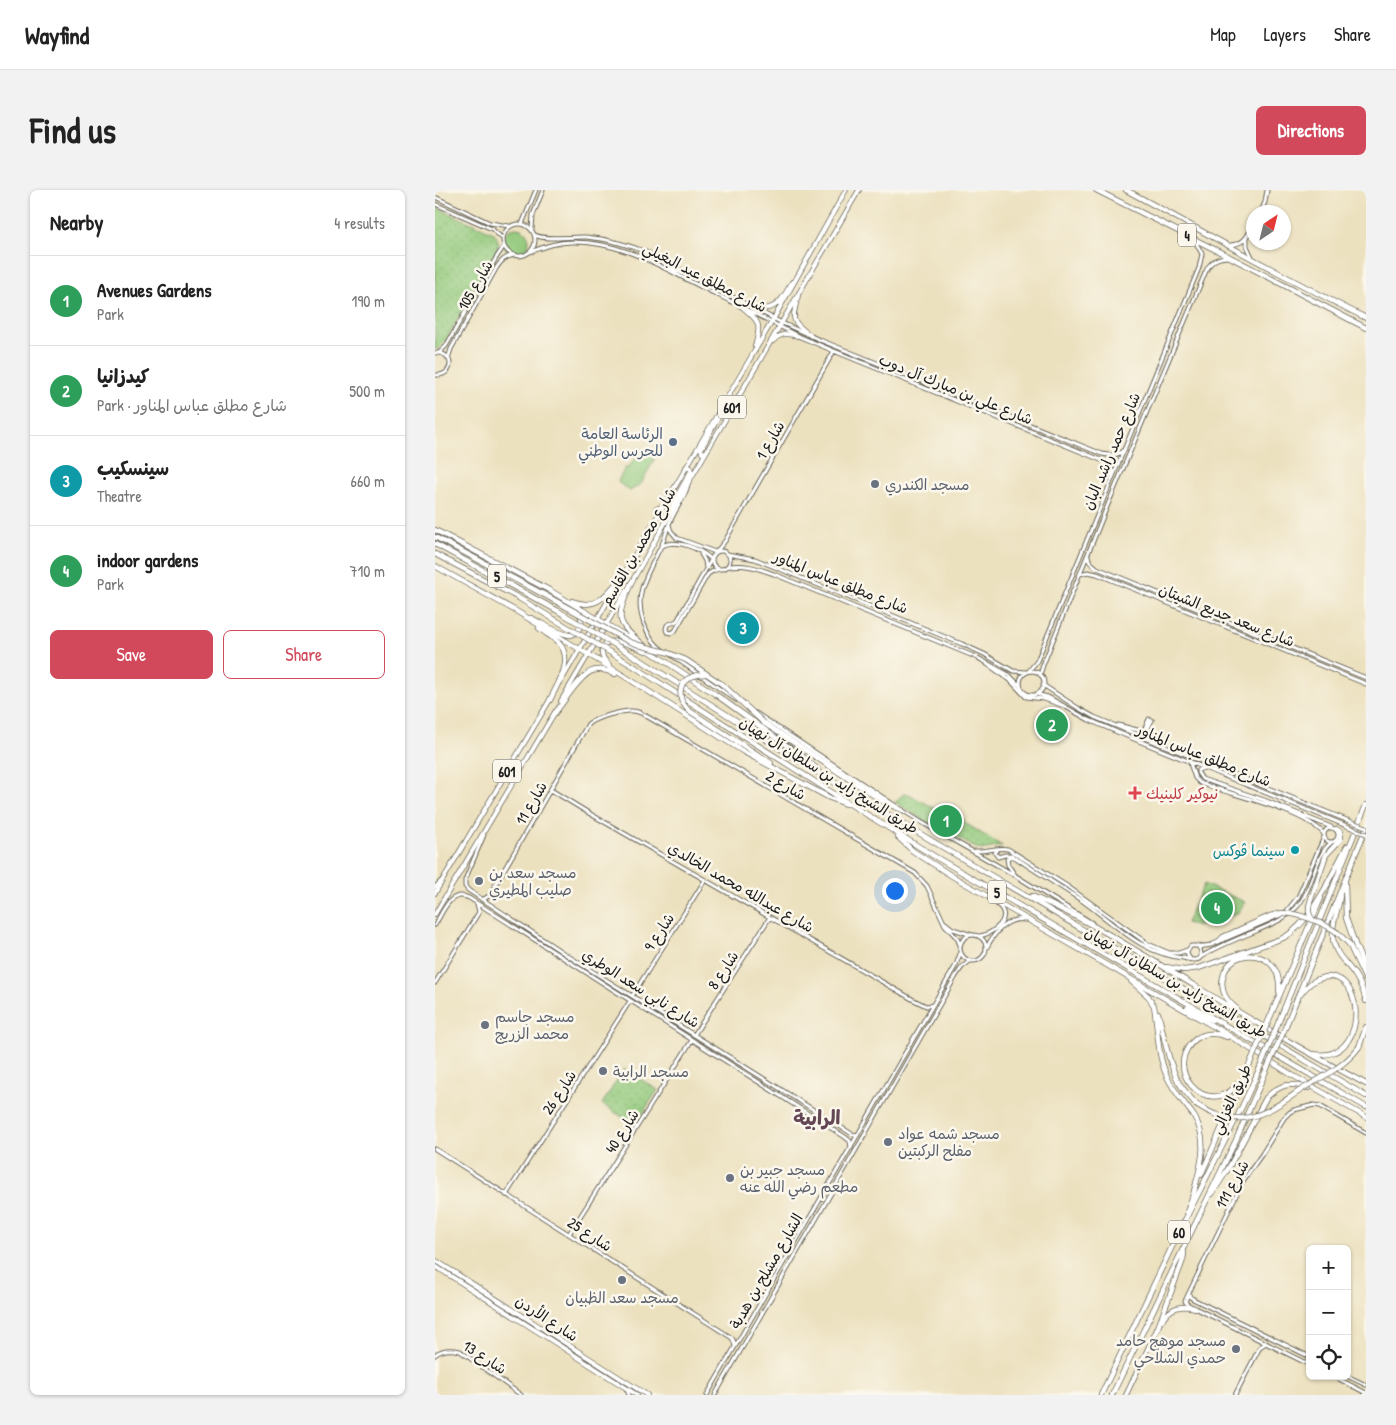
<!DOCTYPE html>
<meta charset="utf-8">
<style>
body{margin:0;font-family:"Patrick Hand","Playpen Sans Arabic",sans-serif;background:#f2f2f2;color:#222}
.controls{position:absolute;right:15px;bottom:15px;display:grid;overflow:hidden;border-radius:8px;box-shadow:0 1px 4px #0004}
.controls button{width:45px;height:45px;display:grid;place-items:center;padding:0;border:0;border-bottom:1px solid #e0e0e0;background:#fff;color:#222;font:25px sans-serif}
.compass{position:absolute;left:811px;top:15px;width:45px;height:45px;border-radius:50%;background:#fff;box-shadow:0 1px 4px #0004;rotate:35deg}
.you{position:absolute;left:459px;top:700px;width:18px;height:18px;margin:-12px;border:4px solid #fff;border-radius:50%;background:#1a73e8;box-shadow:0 0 0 8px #1a73e833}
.badge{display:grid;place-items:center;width:32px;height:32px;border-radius:50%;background:#d1495b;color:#fff;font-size:16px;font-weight:700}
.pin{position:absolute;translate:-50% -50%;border:2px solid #fff;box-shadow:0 1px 5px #0006}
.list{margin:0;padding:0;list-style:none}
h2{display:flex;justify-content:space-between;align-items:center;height:65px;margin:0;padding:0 20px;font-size:21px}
h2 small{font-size:16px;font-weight:400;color:#767676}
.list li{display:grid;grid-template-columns:32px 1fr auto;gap:15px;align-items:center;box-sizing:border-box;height:90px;padding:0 20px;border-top:1px solid #e0e0e0}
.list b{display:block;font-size:19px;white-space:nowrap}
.list p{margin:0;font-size:16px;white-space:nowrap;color:#767676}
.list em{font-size:16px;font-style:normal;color:#767676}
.actions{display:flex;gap:10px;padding:15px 20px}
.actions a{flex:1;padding:11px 0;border:1px solid #d1495b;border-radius:8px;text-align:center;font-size:18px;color:#d1495b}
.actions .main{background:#d1495b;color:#fff}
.icon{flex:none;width:28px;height:28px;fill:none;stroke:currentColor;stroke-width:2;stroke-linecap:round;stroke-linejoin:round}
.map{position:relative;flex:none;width:931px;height:1205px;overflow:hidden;border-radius:8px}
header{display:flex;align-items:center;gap:30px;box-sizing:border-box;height:70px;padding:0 25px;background:#fff;border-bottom:1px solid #e0e0e0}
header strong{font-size:24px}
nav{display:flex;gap:28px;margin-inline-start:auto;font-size:18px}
.intro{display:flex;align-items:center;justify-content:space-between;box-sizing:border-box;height:120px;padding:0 30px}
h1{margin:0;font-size:35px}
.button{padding:12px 22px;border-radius:8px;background:#d1495b;color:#fff;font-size:18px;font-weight:700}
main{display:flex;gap:30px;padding:0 30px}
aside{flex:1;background:#fff;border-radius:8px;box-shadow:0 1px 4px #0004}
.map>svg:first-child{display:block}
</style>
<header>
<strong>Wayfind</strong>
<nav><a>Map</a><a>Layers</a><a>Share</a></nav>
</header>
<div class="intro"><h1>Find us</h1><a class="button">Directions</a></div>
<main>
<aside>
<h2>Nearby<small>4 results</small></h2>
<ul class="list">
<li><span class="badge" style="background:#2e9e5b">1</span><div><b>Avenues Gardens</b><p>Park</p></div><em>190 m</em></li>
<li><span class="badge" style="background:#2e9e5b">2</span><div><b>كيدزانيا</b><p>Park · شارع مطلق عباس المناور</p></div><em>500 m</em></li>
<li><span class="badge" style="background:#0f9aa8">3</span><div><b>سينسكيب</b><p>Theatre</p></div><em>660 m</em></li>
<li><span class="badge" style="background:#2e9e5b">4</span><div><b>indoor gardens</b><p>Park</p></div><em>710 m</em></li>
</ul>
<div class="actions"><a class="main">Save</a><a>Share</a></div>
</aside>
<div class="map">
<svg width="931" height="1205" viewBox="0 0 931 1205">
<defs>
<pattern id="park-dots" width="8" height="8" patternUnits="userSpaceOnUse" patternTransform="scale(1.25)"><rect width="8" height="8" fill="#93c97c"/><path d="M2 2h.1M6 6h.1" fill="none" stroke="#7eac6b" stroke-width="1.8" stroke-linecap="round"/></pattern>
</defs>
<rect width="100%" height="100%" fill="#fbf7ec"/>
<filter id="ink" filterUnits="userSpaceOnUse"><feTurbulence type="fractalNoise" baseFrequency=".02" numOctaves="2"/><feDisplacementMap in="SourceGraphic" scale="10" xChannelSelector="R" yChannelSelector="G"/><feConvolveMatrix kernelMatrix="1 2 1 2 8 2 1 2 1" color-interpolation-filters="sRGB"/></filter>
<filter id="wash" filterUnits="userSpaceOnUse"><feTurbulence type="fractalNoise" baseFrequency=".0096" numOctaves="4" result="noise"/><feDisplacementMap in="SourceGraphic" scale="20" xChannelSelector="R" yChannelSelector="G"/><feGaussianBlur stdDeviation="1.12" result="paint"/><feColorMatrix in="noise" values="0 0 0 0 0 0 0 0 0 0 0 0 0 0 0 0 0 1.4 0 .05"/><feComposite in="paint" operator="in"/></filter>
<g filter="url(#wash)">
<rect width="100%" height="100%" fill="#ece1bf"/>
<path fill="#93c97c" stroke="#58724c" d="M68 51a13 13 0 1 1 26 0a13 13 0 1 1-26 0Z
M202 258C208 258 219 264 219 270L206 294 195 301 184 293 183 291 190 278H194L201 266 200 262Z"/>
<path fill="url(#park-dots)" stroke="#58724c" d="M0 17 59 43C63 49 65 53 62 60L36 105 10 152 3 159H0Z
M468 604H474L520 630 527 628 529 630 530 633 567 656 546 660 539 657 485 628 460 612Z
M769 694 810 712 802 724 763 736 751 733Z
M189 879 223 900 200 935 167 914Z"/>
</g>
<g filter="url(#ink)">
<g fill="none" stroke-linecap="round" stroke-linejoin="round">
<defs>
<path id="minor" d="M0 7 55 33 74 36
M0 14 57 39 68 49
M826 22 830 12 832 0
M68 50a16 16 0 1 1 32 0a16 16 0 1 1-32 0Z
M87 34 101 0
M97 39 98 25 108 0
M100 45C110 51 137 46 151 47 173 49 195 55 216 64L347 133 385 150 667 264C676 266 682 266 690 259
M812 48V56L817 67
M795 55C809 54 812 47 818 36
M95 62C109 57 122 52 136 52 176 51 211 68 245 86 266 97 287 107 307 117
M233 77 247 83 250 81
M313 120 363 146 399 161 671 272 677 280V289
M0 163C20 161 20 187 0 185
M4 163 11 156 61 68 69 56
M13 169 16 159 62 77C67 70 70 67 79 65
M234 335 236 341 242 348 280 362
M227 356C241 348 265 359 276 369
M277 370a9 9 0 1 1 18 0a9 9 0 1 1-18 0Z
M281 362 290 351 399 161
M266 364 270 371 271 378
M292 364 320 369 527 454 549 464 578 481 591 482
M653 366 655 372 662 378 931 488
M276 370 242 431 232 435 231 439 232 442 236 443 240 441 273 384 278 381 284 379
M291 377C309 373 322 378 339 384L543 468 574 485 585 496
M645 384 653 382 662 384 931 494
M229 461C210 448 201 420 207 398 212 382 221 367 228 352 231 345 232 337 236 330 241 318 250 308 253 295
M236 465 301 510
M552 474 575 490 591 507 609 509 629 516
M585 493a12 12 0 1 1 24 0a12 12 0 1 1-24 0Z
M593 482 602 471 764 78 767 64 760 51
M605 485 608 475 669 324 771 81C776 71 782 67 794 67
M608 495 643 518 659 527 909 629
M601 504 613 507 654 530 682 542 907 634
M321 523 461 616
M717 530 713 538V544L727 553
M683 535 706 541 710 538 714 529
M755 573 760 588 765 593C796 605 869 620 889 644
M769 578 763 580V583L767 589 829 610 896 637
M116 600 152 622 477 809 491 816 498 815
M467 620 486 632 581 686 657 733
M889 645a7 7 0 1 1 14 0a7 7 0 1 1-14 0Z
M49 645 30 690V696L33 700 130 764 417 944 423 945
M563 659 560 663 563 667 570 665H577
M540 661C551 662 562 657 573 659L632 696 713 754 734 763H744L752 760
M580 685 573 675 572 669 576 666 581 668C603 683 626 697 649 712 681 735 707 764 748 768 752 769 756 770 760 770 768 770 767 761 763 756H756L753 760 752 764 755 769
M0 697 6 691
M47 710 54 706 153 534C160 528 188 520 198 521 201 521 202 522 206 523L480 683 492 696 510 735 522 748 525 755
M509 732 518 739 537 745
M0 735C8 722 15 699 34 708L410 947 415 951 416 958
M525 758a13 13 0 1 1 26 0a13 13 0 1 1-26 0Z
M544 746C554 745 572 734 568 722 567 717 563 715 559 712
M552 757C559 743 573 726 590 730
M764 757 776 755 850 723 863 707 889 647
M766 767C783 756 802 749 821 741 835 735 850 729 861 718 879 699 879 665 897 652
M0 793 44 722 42 714
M197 806 270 690
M259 845 335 727
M0 959 297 1148 299 1152 300 1157
M71 1005 195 811
M134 1044 257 850
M754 1103 755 1107 760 1110 875 1167
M0 1165C7 1159 16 1159 25 1161L86 1205
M875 1175 760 1118 752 1114 750 1111 808 991 827 964 849 928 855 922 859 920 879 915 885 916 931 943
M898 1186 931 1203
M912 1186 931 1195
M191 1198 194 1205
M272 1205 521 775 525 764V760
M280 1205 521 786 527 777 535 771
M800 1205 825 1157 831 1153"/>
<path id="major" d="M363 106C357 131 355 130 376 146
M306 116C324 131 327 133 320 156
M317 116C322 117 328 119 333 118 345 117 352 100 357 92
M338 151C346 143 352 143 363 146
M271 262 267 263 266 259 283 228 285 222
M221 319 228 316
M236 319 240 309 256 281 255 277H251
M195 395 234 326 424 0
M126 491 339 128 411 0
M126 511 191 401
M0 703 116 508
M0 724 120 522
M0 1070 212 1205
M0 1076 202 1205
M727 1131C735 1117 745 1115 760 1118
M691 1205 722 1139"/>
<path id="highway" d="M661 0 795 67 931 138
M691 0C771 43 850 88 931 128
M0 340 114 400 201 452
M0 347 108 404
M0 354 123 421
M0 364 82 407 117 428
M0 376 81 421 186 484 309 562 395 608 411 614
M196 393C181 430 179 431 211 457
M137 411C163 421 171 404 187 387
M96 428C105 432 127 446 136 445 140 444 143 441 145 437 148 432 146 427 144 422
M104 438C110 443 117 447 123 452 140 469 123 493 115 510
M210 458 280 504 372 570 383 580
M204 469 387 585 499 652 931 906
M174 475C170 471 166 467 167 460 172 442 200 457 211 461
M200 477 418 616 499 666 931 917
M247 512 253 520 336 573
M120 523C126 515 131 508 137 500 150 484 158 473 180 484
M329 533 449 612 467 620
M463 647 478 661 517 686 790 843 857 885 931 927
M910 692 911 728 921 757 931 780
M891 696 912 656
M905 705C904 720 896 733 898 748 899 764 912 773 920 785 925 793 929 802 931 811
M597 706C654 730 707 764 760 796 816 830 873 863 931 894
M876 709 891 665 906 649V642L901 639
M903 743 914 754 931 790
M784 751 788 747 835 726 847 723
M731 777 749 780 764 778 848 748C869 737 880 714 893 694
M696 791 713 806 719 816
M865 805C873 794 882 786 897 787 931 791 931 873 878 864
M719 816C723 838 722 863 731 884 737 900 749 912 759 926 774 951 766 975 759 1001
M752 818 777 830
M801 818C791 810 785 801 788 787 795 754 848 759 844 801
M723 823C729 845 732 868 742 889 746 898 754 906 761 914
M833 832 886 708
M842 836 931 615
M850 838 931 638
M792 847C783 843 771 842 762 848 724 877 772 932 804 893
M924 857 931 837
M766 985 815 873
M777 1004 793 979 831 908C845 894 854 892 873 898
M752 1022 760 999
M722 1140 748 1070 749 1063
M666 1205 744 1042 804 923 824 880
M677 1205 801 950 830 883"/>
</defs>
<use href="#minor" stroke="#656155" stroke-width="5"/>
<use href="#major" stroke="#656155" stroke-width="5.5"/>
<use href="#highway" stroke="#656155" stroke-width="6"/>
<use href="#minor" stroke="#fff" stroke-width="3"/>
<use href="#major" stroke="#fff" stroke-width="4"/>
<use href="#highway" stroke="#fff" stroke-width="4.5"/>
<defs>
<path id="minor-bridge" d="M909 629 931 637
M907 634 931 644"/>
<path id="highway-bridge" d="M108 404 193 451 204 455 231 462 251 470 288 495 329 533
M123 421 204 469
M117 428 200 477
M247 512C241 493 253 485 270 484
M876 709C873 717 872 724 878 730
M847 723C864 723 889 733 903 743
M815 873 833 832
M824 880 842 836
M830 883 850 838
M761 914C776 924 790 930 808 928 831 926 850 910 869 898 889 886 910 876 924 857"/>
</defs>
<use href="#minor-bridge" stroke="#656155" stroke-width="5" stroke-linecap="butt"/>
<use href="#highway-bridge" stroke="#656155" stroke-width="6" stroke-linecap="butt"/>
<use href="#minor-bridge" stroke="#fff" stroke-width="3"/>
<use href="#highway-bridge" stroke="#fff" stroke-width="4.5"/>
</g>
</g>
<circle fill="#5c6f8a" stroke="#fbf7ec" stroke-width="2" cx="238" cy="252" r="5"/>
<g fill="#6b7280" stroke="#fbf7ec" stroke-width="2">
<circle cx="440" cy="294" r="5"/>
<circle cx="44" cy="691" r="5"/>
<circle cx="50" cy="835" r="5"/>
<circle cx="168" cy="881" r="5"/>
<circle cx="453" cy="952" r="5"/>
<circle cx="295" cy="988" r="5"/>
<circle cx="187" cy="1090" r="5"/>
<circle cx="801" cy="1159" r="5"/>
</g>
<path fill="#e0444e" stroke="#fbf7ec" stroke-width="2" d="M697.5 595.5h5v5h5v5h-5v5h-5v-5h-5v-5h5z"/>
<circle fill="#0f9aa8" stroke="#fbf7ec" stroke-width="2" cx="860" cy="660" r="5"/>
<g text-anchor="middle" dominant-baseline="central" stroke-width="5" stroke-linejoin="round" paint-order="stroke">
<g fill="#fbf7ec" stroke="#5f5e5a" stroke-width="1">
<rect x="743" y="33.5" width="18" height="23" rx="4"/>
<rect x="283" y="205.5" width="28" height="23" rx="4"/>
<rect x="53" y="374.5" width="18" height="23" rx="4"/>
<rect x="58" y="569.5" width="28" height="23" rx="4"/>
<rect x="553" y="690.5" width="18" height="23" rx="4"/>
<rect x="733" y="1030.5" width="22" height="23" rx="4"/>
</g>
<g font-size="14" font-weight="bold" fill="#1c1c1c">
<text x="752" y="45">4</text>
<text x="297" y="217">601</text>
<text x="62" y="386">5</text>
<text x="72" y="581">601</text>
<text x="562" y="702">5</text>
<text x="744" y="1042">60</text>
</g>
<g font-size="15" fill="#1c1c1c" stroke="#fbf7ec">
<text transform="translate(270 87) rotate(27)">شارع مطلق عيد البغيلي</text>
<text transform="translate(40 95) rotate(-60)">شارع 105</text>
<text transform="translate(521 199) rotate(22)">شارع علي بن مبارك آل دوب</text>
<text transform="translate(335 250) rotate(-60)">شارع 1</text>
<text transform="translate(676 261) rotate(-67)">شارع حمد راشد البان</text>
<text transform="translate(203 357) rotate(-60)">شارع محمد بن القاسم</text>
<text transform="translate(406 392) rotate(22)">شارع مطلق عباس المناور</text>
<text transform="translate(792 425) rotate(22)">شارع سعد جديع الشيتان</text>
<text transform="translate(769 565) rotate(22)">شارع مطلق عباس المناور</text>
<text transform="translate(394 585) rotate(32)">طريق الشيخ زايد بن سلطان آل نهيان</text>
<text transform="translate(351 595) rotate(30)">شارع 2</text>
<text transform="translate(96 613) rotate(-60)">شارع 11</text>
<text transform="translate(306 697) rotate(30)">شارع عبدالله محمد الخالدي</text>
<text transform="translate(224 742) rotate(-57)">شارع 9</text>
<text transform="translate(288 780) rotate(-57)">شارع 8</text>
<text transform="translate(741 792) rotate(30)">طريق الشيخ زايد بن سلطان آل نهيان</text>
<text transform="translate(206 798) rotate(32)">شارع نابي سعد الوطري</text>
<text transform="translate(124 902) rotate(-57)">شارع 26</text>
<text transform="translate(796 909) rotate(-65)">طريق الغزالي</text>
<text transform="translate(187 941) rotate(-58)">شارع 40</text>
<text transform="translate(797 994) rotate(-61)">شارع 111</text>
<text transform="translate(155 1044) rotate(33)">شارع 25</text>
<text transform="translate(331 1081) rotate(-60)">الشارع مشلح بن هدبة</text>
<text transform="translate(112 1128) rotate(33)">شارع الأردن</text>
<text transform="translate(50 1167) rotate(33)">شارع 13</text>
</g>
<g font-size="15" fill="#4e5e75" stroke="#fbf7ec" text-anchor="end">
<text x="228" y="243">الرئاسة العامة<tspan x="228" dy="17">للحرس الوطني</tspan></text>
</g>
<g font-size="15" fill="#5b616d" stroke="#fbf7ec" text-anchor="start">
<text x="450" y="294">مسجد الكندري</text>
<text x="54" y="682">مسجد سعد بن<tspan x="54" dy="17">صليب المطيري</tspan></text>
<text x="60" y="826">مسجد جاسم<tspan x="60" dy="17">محمد الزريج</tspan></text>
<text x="178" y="881">مسجد الرابية</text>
<text x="463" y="943">مسجد شمه عواد<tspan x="463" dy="17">مفلح الركبتين</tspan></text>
<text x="305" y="979">مسجد جبير بن<tspan x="305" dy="17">مطعم رضي الله عنه</tspan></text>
<text x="187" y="1107" text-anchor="middle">مسجد سعد الظبيان</text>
<text x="791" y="1150" text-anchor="end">مسجد موهج حامد<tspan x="791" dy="17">حمدي الشلاحي</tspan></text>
</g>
<g font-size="15" fill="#be3a42" stroke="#fbf7ec" text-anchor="start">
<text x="711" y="603">نيوكير كلينيك</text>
</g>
<g font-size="15" fill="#0d838f" stroke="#fbf7ec" text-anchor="end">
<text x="850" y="660">سينما ڤوكس</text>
</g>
<g font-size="20" font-weight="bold" fill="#634755" stroke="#fbf7ec">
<text x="382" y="927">الرابية</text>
</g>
</g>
</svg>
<div class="controls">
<button>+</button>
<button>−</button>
<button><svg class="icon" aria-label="locate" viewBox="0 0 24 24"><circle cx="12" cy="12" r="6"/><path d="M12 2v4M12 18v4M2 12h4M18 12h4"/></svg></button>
</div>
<svg class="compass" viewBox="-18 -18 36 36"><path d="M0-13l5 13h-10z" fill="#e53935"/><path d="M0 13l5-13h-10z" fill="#767676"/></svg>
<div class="you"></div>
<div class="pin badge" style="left:511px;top:631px;background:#2e9e5b">1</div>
<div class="pin badge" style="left:617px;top:535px;background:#2e9e5b">2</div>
<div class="pin badge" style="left:308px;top:438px;background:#0f9aa8">3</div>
<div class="pin badge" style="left:782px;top:718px;background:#2e9e5b">4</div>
</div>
</main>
